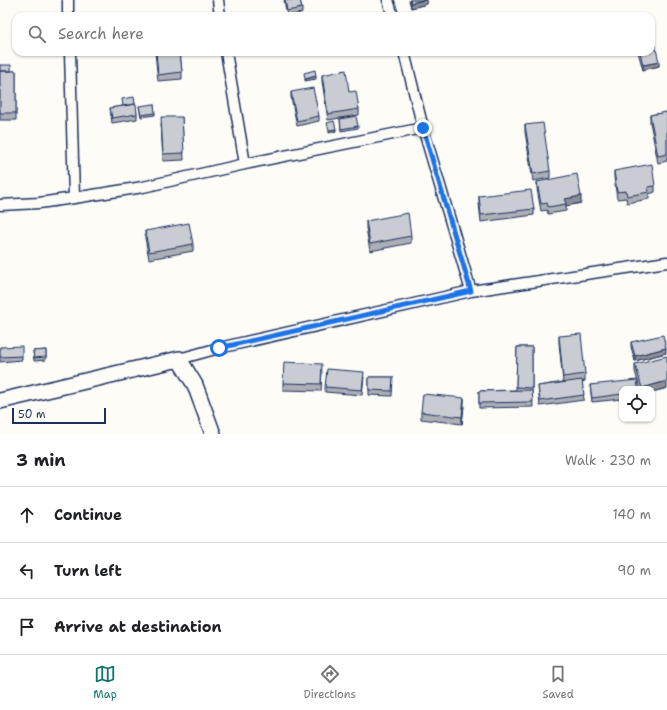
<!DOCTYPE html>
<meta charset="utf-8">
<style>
body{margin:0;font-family:"Shantell Sans",sans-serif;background:#f2f2f2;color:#202124}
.controls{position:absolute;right:12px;bottom:12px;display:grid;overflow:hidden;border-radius:8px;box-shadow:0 1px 3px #0004}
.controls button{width:36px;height:36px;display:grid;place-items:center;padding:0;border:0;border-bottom:1px solid #e0e0e0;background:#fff;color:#202124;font:20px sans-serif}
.scale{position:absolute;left:12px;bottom:10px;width:94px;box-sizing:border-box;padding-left:4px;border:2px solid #1b2f5e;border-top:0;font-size:11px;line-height:14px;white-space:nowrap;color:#1b2f5e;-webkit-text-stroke:3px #fdfcf7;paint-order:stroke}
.stop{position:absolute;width:12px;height:12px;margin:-9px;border:3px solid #1a73e8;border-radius:50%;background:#fff}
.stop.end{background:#1a73e8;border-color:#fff;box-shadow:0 1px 4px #0008}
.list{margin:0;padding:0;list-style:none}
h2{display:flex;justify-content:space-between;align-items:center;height:52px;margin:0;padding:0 16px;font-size:17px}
h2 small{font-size:13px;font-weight:400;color:#757577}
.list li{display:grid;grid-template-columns:26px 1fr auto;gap:12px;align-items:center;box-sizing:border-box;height:56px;padding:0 16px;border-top:1px solid #e0e0e0}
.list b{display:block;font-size:15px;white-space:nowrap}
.list em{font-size:13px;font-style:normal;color:#757577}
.icon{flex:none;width:22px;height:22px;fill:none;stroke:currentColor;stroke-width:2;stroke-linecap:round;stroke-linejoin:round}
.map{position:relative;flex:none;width:667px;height:434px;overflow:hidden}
.search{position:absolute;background:#fff;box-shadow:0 1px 3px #0004;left:12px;right:12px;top:12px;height:44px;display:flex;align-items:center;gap:10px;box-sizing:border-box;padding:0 14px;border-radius:12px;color:#757577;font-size:15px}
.sheet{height:220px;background:#fff}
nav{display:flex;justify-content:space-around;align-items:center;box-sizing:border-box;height:56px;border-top:1px solid #e0e0e0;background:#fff;font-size:11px;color:#757577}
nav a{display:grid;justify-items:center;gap:2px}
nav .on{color:#0f766e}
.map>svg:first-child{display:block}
</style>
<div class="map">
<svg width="667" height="434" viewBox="0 0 667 434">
<rect width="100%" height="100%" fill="#fdfcf7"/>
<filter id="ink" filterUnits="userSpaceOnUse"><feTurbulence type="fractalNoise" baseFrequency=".025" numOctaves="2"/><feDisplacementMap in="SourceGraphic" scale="8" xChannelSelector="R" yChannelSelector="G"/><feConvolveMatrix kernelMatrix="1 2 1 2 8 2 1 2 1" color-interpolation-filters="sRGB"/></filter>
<g filter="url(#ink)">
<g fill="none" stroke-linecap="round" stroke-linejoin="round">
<defs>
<path id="street" d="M68 0V16
M218 0 220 16
M388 0 393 16
M70 52 74 198
M226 52 245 164
M404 52 423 128 471 291
M0 205 39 203 74 198 143 187 245 164 423 128
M179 359 219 348 471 291 667 262"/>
<path id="secondary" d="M0 401 179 359 195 385 213 434"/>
</defs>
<use href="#street" stroke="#1b2f5e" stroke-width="13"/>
<use href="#secondary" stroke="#1b2f5e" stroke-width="18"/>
<use href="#street" stroke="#fdfcf7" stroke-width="10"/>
<use href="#secondary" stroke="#fdfcf7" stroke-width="15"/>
</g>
<path fill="#adafb5" stroke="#1b2f5e" d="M284 0H300L302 8V13L287 16Z
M409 0H427V4L411 8Z
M155 52H180L182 72V79L158 81Z
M638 52H651L659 66 643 70Z
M0 65 11 71H16V120H0Z
M322 75 349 92 359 109V115L328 120 322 81Z
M291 92 319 116V121L297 126 291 97Z
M135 104 137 114V119L112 123 110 108Z
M139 106 155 113V115L141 117Z
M667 112V161L658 163 650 122V115Z
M182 117 184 160 163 161 161 124Z
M340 119 358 126V128L341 131Z
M525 125 550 171V178L533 181 525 132Z
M614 171 655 186V192L649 194V199L627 203 626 198 617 199 614 177Z
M537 182 581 203 566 206V211L548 214 547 210 541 211 537 189Z
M479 196 534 209V215L481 222 479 203Z
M366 221 411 236V243L370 251 366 228Z
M145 231 193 244V251L149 259 145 238Z
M559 336 585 374V381L582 382 584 400 540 406 538 386 563 382 559 343Z
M631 342 666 353 635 361 631 347Z
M0 347 22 356V360L0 362Z
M517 347H532V390L533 407 479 408V391L516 390Z
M46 350V360L34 361 33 351Z
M635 364 667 388 652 392V389H640L635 371Z
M322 371 321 391 283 390V383Z
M364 377 362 395 325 392V387Z
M369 377H393L392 396 369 395Z
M590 385 622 389V399L592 402Z
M464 405 462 424 421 419V412Z"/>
<path fill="#8d8f94" stroke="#1b2f5e" d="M424 0H427V4L411 8V3Z
M659 62V66L643 70V65Z
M316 76V79L305 81V79Z
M336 129V131L329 133V130Z
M581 196V203L566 206 565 199Z
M666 348V353L635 361V356Z
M667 381V388L652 392V389H642V388Z
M464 398V405L462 424V417Z"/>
<path fill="#c9ccd3" stroke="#1b2f5e" d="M285 0H300L302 8 287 11Z
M410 0H424L411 3Z
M210 13 211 16H191V14Z
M651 36H653L659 62 643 65 640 52H651Z
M156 52H180L182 72 158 75Z
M0 65H11V71H0Z
M315 70 316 76 305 79 304 73Z
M346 70 349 92 356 91 359 109 328 114 322 75Z
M0 71H16V113H0Z
M313 88 319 116 297 121 291 92Z
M134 97 135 104 123 106 122 99Z
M136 104 137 114 112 118 110 108Z
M154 104 155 113 141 115 139 106Z
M667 112V154L658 156 650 115Z
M356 116 358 126 341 129 340 119Z
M161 117H182L184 153 163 154Z
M334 121 336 129 329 130 327 123Z
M543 123 550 171 533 174 525 125Z
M652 164 655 186 648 187 649 192 627 196 626 191 617 192 614 171Z
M577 174 581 196 565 199 566 204 548 207 547 203 541 204 537 182Z
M531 190 534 209 481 215 479 196Z
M408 213 411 236 370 244 366 221Z
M189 223 193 244 149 252 145 231Z
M581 334 585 374 563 377 559 336Z
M663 335 666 348 635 356 631 342Z
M22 346V356L0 357V347Z
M517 347H532V388L516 387Z
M46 350V357L34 358 33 351Z
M667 356V381L642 388 635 364Z
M284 362 322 364 321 384 283 383Z
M327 369 364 372 362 390 325 387Z
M369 377H393L392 391 369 390Z
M582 380 584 395 540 401 538 386Z
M637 380 638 389H622V394L592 398 590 385Z
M532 390 533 402 479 403V391Z
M423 394 464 398 462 417 421 412Z"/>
</g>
<g fill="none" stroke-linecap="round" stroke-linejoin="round" filter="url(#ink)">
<path stroke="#1a73e8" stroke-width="5" d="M219 348 471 291 423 128"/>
</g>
</svg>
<div class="controls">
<button><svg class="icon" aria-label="locate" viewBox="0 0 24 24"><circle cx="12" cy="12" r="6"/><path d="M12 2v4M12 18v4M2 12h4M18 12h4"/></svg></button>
</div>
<div class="scale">50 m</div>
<div class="stop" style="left:219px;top:348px"></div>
<div class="stop end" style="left:423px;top:128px"></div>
<div class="search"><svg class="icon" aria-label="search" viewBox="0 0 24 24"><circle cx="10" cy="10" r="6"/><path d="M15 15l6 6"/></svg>Search here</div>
</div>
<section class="sheet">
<h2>3 min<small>Walk · 230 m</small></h2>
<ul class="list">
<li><svg class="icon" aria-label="ahead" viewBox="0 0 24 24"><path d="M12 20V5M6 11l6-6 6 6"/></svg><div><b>Continue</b></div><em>140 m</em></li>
<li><svg class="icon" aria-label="left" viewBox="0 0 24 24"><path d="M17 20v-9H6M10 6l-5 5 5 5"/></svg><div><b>Turn left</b></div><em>90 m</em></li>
<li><svg class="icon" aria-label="arrive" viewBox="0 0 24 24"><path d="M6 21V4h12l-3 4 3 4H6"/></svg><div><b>Arrive at destination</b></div></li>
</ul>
</section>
<nav>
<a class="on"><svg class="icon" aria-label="map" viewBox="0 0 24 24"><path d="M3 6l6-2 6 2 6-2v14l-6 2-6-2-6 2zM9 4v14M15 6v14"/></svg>Map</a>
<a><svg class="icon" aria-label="directions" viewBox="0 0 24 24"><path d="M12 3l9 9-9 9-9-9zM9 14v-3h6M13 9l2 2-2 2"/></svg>Directions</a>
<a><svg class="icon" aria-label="saved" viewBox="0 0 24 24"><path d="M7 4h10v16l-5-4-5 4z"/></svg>Saved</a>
</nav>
